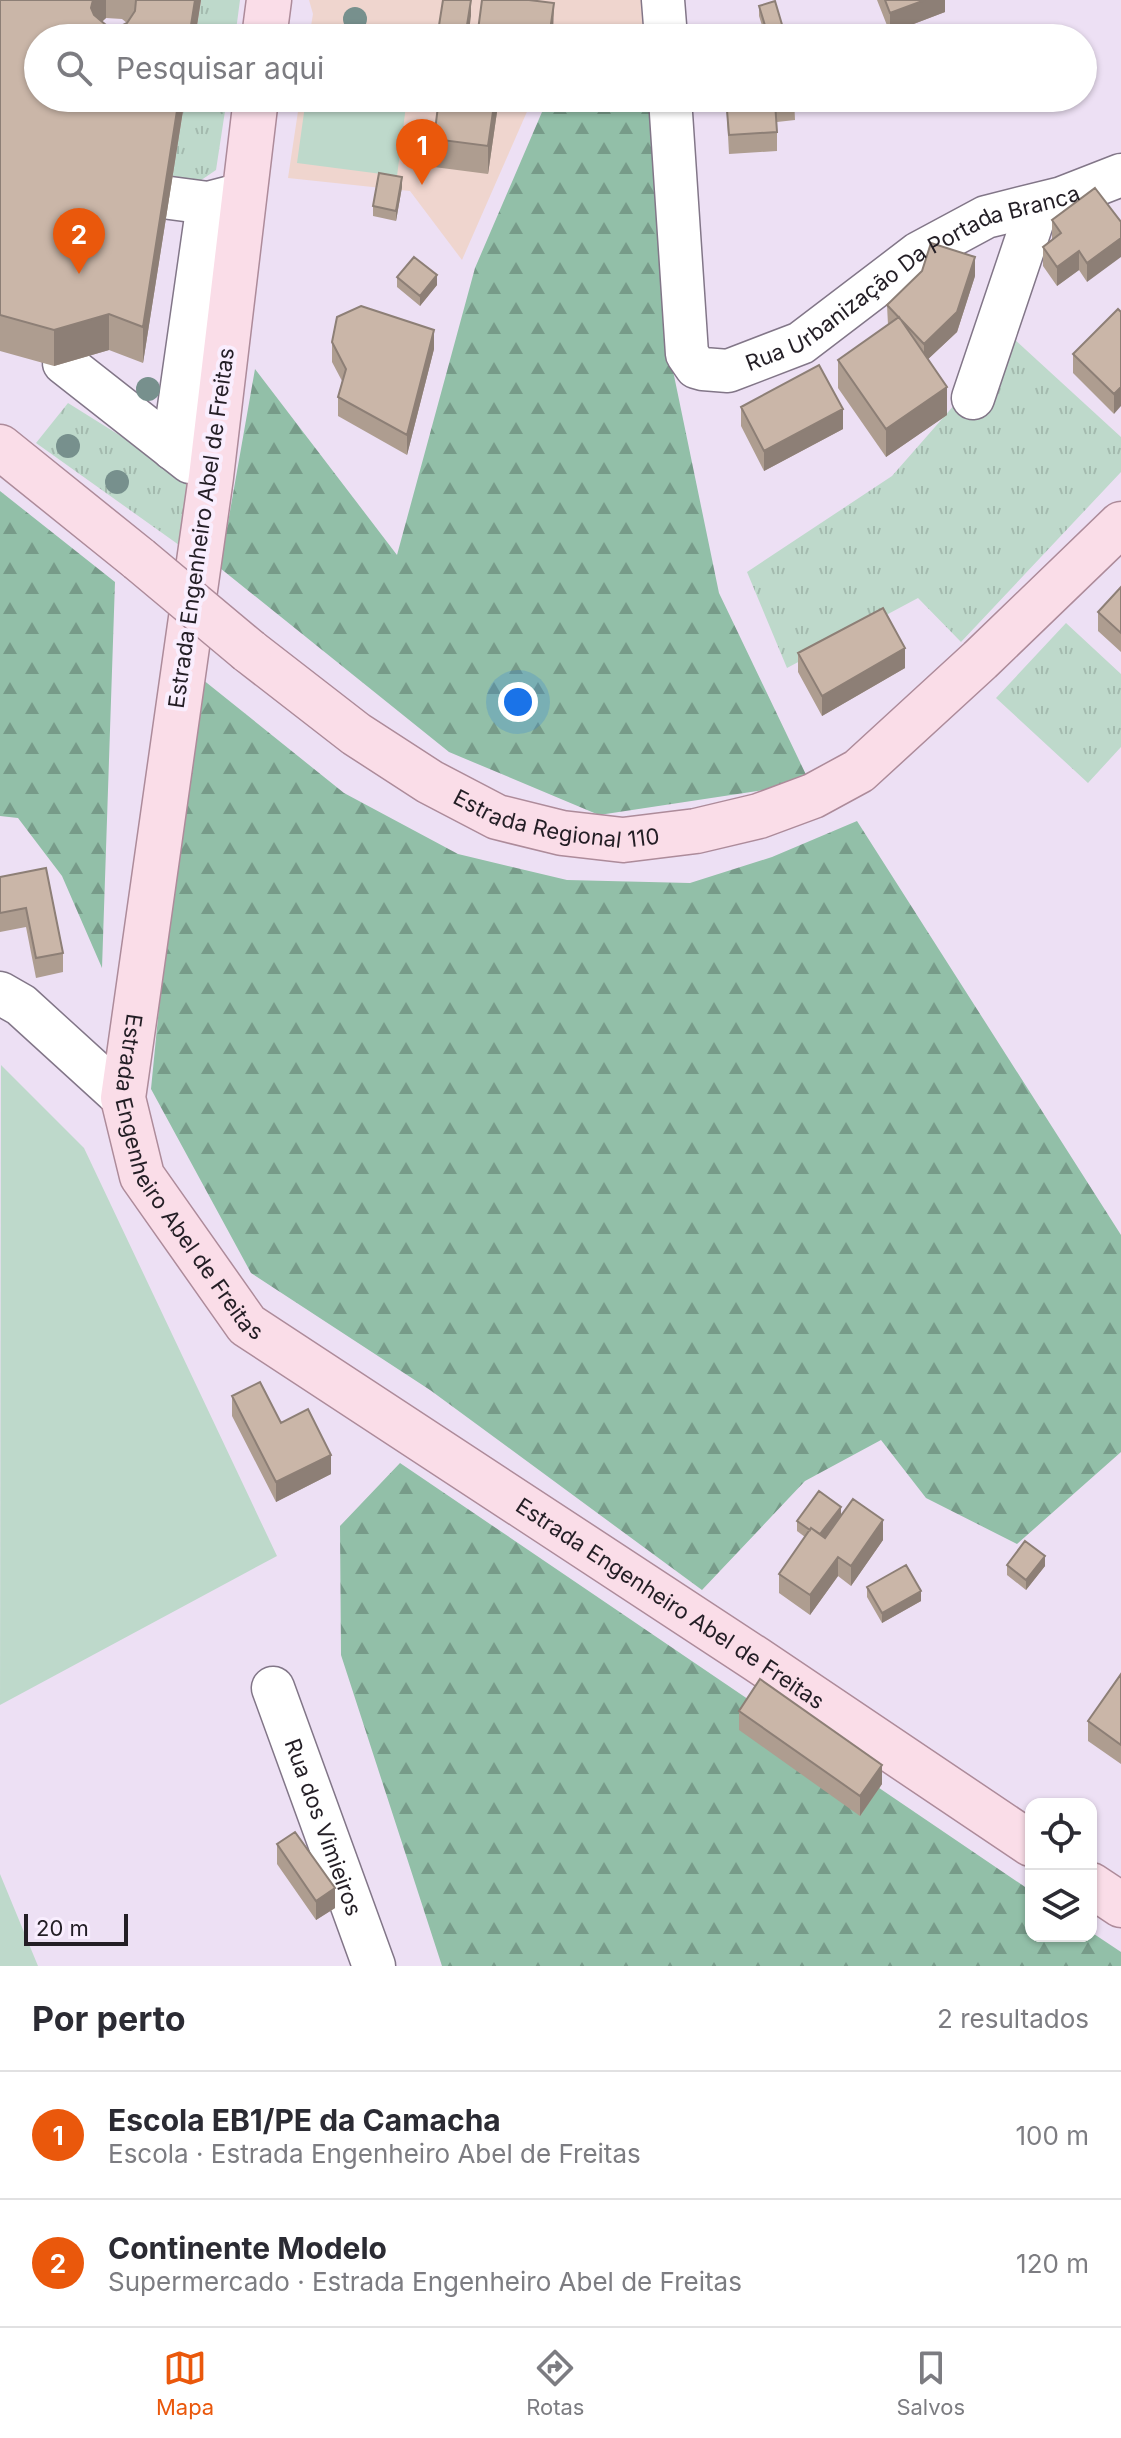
<!DOCTYPE html>
<html lang="pt">
<meta charset="utf-8">
<style>
body{margin:0;font-family:Inter,sans-serif;background:#f7f7f7;color:#2b2b33}
.controls{position:absolute;right:24px;bottom:24px;display:grid;overflow:hidden;border-radius:16px;box-shadow:0 2px 6px #0004}
.controls button{width:72px;height:72px;display:grid;place-items:center;padding:0;border:0;border-bottom:2px solid #e1e1e2;background:#fff;color:#2b2b33;font:40px sans-serif}
.scale{position:absolute;left:24px;bottom:20px;width:104px;box-sizing:border-box;padding-left:8px;border:4px solid #231e25;border-top:0;font-size:22px;line-height:28px;white-space:nowrap;color:#231e25;-webkit-text-stroke:6px #f9eefe;paint-order:stroke}
.you{position:absolute;left:518px;top:702px;width:28px;height:28px;margin:-20px;border:6px solid #fff;border-radius:50%;background:#1a73e8;box-shadow:0 0 0 12px #1a73e833}
.badge{display:grid;place-items:center;width:52px;height:52px;border-radius:50%;background:#ea580c;color:#fff;font-size:26px;font-weight:700}
.pin{position:absolute;translate:-50% -66px;filter:drop-shadow(0 2px 4px #0008)}
.pin::after{content:'';position:absolute;top:42px;width:28px;height:24px;background:inherit;clip-path:polygon(0 0,100% 0,50% 100%)}
.list{margin:0;padding:0;list-style:none}
h2{display:flex;justify-content:space-between;align-items:center;height:104px;margin:0;padding:0 32px;font-size:34px}
h2 small{font-size:26px;font-weight:400;color:#7c7c81}
.list li{display:grid;grid-template-columns:52px 1fr auto;gap:24px;align-items:center;box-sizing:border-box;height:128px;padding:0 32px;border-top:2px solid #e1e1e2}
.list b{display:block;font-size:30px;white-space:nowrap}
.list p{margin:0;font-size:26px;white-space:nowrap;color:#7c7c81}
.list em{font-size:26px;font-style:normal;color:#7c7c81}
.icon{flex:none;width:44px;height:44px;fill:none;stroke:currentColor;stroke-width:2;stroke-linecap:round;stroke-linejoin:round}
.map{position:relative;flex:none;width:1121px;height:1966px;overflow:hidden}
.search{position:absolute;background:#fff;box-shadow:0 2px 6px #0004;left:24px;right:24px;top:24px;height:88px;display:flex;align-items:center;gap:20px;box-sizing:border-box;padding:0 28px;border-radius:44px;color:#7c7c81;font-size:30px}
.sheet{height:360px;background:#fff}
nav{display:flex;justify-content:space-around;align-items:center;box-sizing:border-box;height:112px;border-top:2px solid #e1e1e2;background:#fff;font-size:22px;color:#7c7c81}
nav a{display:grid;justify-items:center;gap:4px}
nav .on{color:#ea580c}
.map>svg:first-child{display:block}
</style>
<div class="map">
<svg width="1121" height="1966" viewBox="0 0 1121 1966">
<defs>
<pattern id="grass-tufts" width="24" height="20" patternUnits="userSpaceOnUse" patternTransform="scale(2)"><rect width="24" height="20" fill="#bed9cb"/><path d="M3 7l-1-3M5 7V3M7 7l1-3M15 17l-1-3M17 17v-4M19 17l1-3" fill="none" stroke="#a3baae"/></pattern>
<pattern id="forest-firs" width="22" height="20" patternUnits="userSpaceOnUse" patternTransform="scale(2)"><rect width="22" height="20" fill="#92bfa8"/><path d="M5 1l3.5 6h-7zM16 11l3.5 6h-7z" fill="#779b89"/></pattern>
</defs>
<rect width="100%" height="100%" fill="#ede0f4"/>
<path fill="#efd5ce" d="M309 0H650L652 25 565 26 560 38H309L313 14Z
M300 98H533L462 260 410 191 288 178Z"/>
<path fill="url(#grass-tufts)" d="M201 0H240L235 38H195Z
M185 98H227L216 170 191 187 172 179Z
M1013 338 1121 437V472L961 642 918 598 787 668 747 572 892 476Z
M68 403 196 483 186 550 36 443Z
M1066 623 1121 674V747L1088 783 996 698Z"/>
<path fill="url(#forest-firs)" d="M548 98H652L671 361 719 593 810 783 599 815 449 752 220 568 255 369 397 555 475 268Z
M0 491 115 582 102 968 62 876 18 818 0 816Z
M192 671 344 793 458 854 567 880 690 883 772 857 857 821 1121 1235V1452L1017 1544 926 1498 881 1440 805 1481 702 1590 430 1390 251 1273 151 1089Z
M400 1463 1031 1891V1936H1091V1932L1121 1952V1966H442L341 1655 340 1526Z"/>
<path fill="#bed9cb" d="M306 98H407L397 176 297 163Z
M1 1065 84 1148 277 1556 0 1705Z
M0 1874 38 1966H0Z"/>
<g fill="none" stroke-linecap="round" stroke-linejoin="round">
<defs>
<g id="minor">
<path d="M663 0 666 38"/>
<path id="s1" d="M670 98 687 354 696 367 703 369 728 371 801 343 919 253 986 217 1062 198 1121 175"/>
<path d="M170 198 208 203 235 196"/>
<path d="M64 363 190 462"/>
<path d="M973 398 1038 205"/>
<path d="M173 449 208 203"/>
<path d="M0 993 21 1005 123 1098"/>
<path id="s2" d="M273 1688 374 1966"/>
</g>
<g id="major">
<path d="M264 38 269 0"/>
<path id="s3" d="M256 98 211 477 123 1098 142 1176 247 1325 756 1659 1031 1844"/>
<path d="M0 447 139 559"/>
<path id="s4" d="M249 651 356 734 430 782 497 817 562 833 623 840 696 831 759 816 813 796 859 771 980 660 1121 524"/>
<path d="M1091 1885 1121 1905"/>
</g>
</defs>
<use href="#minor" stroke="#827688" stroke-width="45"/>
<use href="#major" stroke="#ad8b9a" stroke-width="47"/>
<use href="#minor" stroke="#fff" stroke-width="42"/>
<use href="#major" stroke="#fadde8" stroke-width="44"/>
<defs>
<path id="major-bridge" d="M139 559 249 651"/>
</defs>
<use href="#major-bridge" stroke="#ad8b9a" stroke-width="47" stroke-linecap="butt"/>
<use href="#major-bridge" stroke="#fadde8" stroke-width="44"/>
</g>
<g fill="#77908d">
<circle cx="355" cy="19" r="12"/>
<circle cx="148" cy="389" r="12"/>
<circle cx="68" cy="446" r="12"/>
<circle cx="117" cy="482" r="12"/>
</g>
<path fill="#ae9d90" fill-rule="evenodd" d="M0 0H201L195 38H38V98H185L143 363 109 350 54 366 0 351ZM106 18 122 19 127 23 121 26 106 25 102 22Z
M877 0H945V12L890 33Z
M759 6 783 38H766L759 16Z
M439 98H534L532 109 498 105 488 174 434 167V139Z
M726 98H794L795 120 777 122V151L729 154Z
M402 187 396 221 373 216V206Z
M1095 188 1087 282 1079 270 1057 286 1043 266V247L1052 240V220Z
M975 276 957 332 928 359 947 415 886 457 838 388V360L888 325 887 305Z
M397 277 437 285 420 306 397 287Z
M1118 309 1114 414 1073 373V354Z
M332 342 434 349 407 455 338 416V397L342 381 332 362Z
M741 407 843 429 764 471 741 426Z
M1121 587V652L1098 631V612Z
M798 653 905 668 822 716 798 672Z
M0 877 63 953V972L36 978 26 927 0 932Z
M232 1396 281 1423 331 1474 276 1502 232 1416Z
M841 1516 883 1540 851 1586 838 1576 810 1615 779 1593V1574L805 1537 797 1531V1521Z
M1007 1565 1045 1566 1026 1590 1007 1575Z
M867 1587 921 1601 882 1623 867 1597Z
M1121 1674V1764L1088 1741V1721Z
M739 1711 882 1784 860 1816 739 1730Z
M277 1844 335 1908 316 1920 277 1864Z"/>
<path fill="#8d7f76" d="M93 0H106V18L94 28 91 8Z
M195 0H201L195 38H189Z
M471 0V16L468 38H465Z
M925 0H945V12L890 33V13Z
M554 3 553 38H549Z
M783 28V38H767V32Z
M179 98H185L143 363V327Z
M495 98H498V105L488 174V146Z
M402 177V187L396 221V211Z
M1121 238V257L1087 282V263Z
M1079 251V270L1057 286V267Z
M975 257V276L957 332 924 363V344Z
M437 275V285L420 306V296Z
M109 314V350L54 366V330Z
M434 330V349L407 455V435Z
M947 387V415L886 457V429Z
M1121 387V406L1114 414V394Z
M843 409V429L764 471V451Z
M905 648V668L822 716V696Z
M331 1455V1474L276 1502V1482Z
M841 1507V1516L818 1546V1536Z
M883 1520V1540L851 1586V1566Z
M1045 1556V1566L1026 1590V1580Z
M838 1557V1576L810 1615V1595Z
M921 1591V1601L882 1623V1613Z
M882 1765V1784L860 1816V1796Z
M335 1888V1908L316 1920V1901Z"/>
<path fill="#cab6a8" stroke="#8d7f76" stroke-width="2" d="M0 0H93L91 8 94 15 106 25 121 26 127 23 135 11 136 0H195L189 38H38V98H179L143 327 109 314 54 330 0 315Z
M443 0H471L465 38H437Z
M482 0H529L554 3 549 38H477Z
M885 0H925L890 13Z
M775 1 783 28 767 32 759 6Z
M439 98H495L488 146 434 139Z
M726 98H794L795 101 775 102 777 132 729 135Z
M379 173 402 177 396 211 373 206Z
M1095 188 1121 222V238L1087 263 1079 251 1057 267 1043 247 1061 233 1052 220Z
M931 243 975 257 957 312 924 344 887 305 922 271Z
M414 257 437 275 420 296 397 277Z
M361 306 434 330 407 435 338 397 346 369 332 342 337 317Z
M1118 309 1121 312V387L1114 394 1073 354Z
M899 317 947 387 886 429 838 360Z
M819 365 843 409 764 451 741 407Z
M1121 587V633L1098 612Z
M883 608 905 648 822 696 798 653Z
M46 868 63 953 36 958 26 908 0 913V877Z
M260 1382 281 1423 308 1409 331 1455 276 1482 232 1396Z
M819 1491 841 1507 820 1534 811 1528 810 1530 797 1521Z
M853 1499 883 1520 851 1566 838 1557 810 1595 779 1574 811 1528 825 1538Z
M1025 1541 1045 1556 1026 1580 1007 1565Z
M906 1565 921 1591 882 1613 867 1587Z
M1121 1674V1745L1088 1721Z
M760 1679 882 1765 860 1796 739 1711Z
M295 1832 335 1888 316 1901 277 1844Z"/>
<g text-anchor="middle" dominant-baseline="central" stroke-width="8" stroke-linejoin="round" paint-order="stroke">
<g font-size="22" fill="#231e25" stroke="#f9eefe">
<text stroke="none"><textPath href="#s1" startOffset="514">Rua Urbanização Da Portada Branca</textPath></text>
<text transform="translate(201 528) rotate(-82)">Estrada Engenheiro Abel de Freitas</text>
<text stroke="none"><textPath href="#s4" startOffset="358">Estrada Regional 110</textPath></text>
<text stroke="none"><textPath href="#s3" startOffset="1106">Estrada Engenheiro Abel de Freitas</textPath></text>
<text stroke="none"><textPath href="#s3" startOffset="1778">Estrada Engenheiro Abel de Freitas</textPath></text>
<text stroke="none"><textPath href="#s2" startOffset="148">Rua dos Vimieiros</textPath></text>
</g>
</g>
</svg>
<div class="controls">
<button><svg class="icon" aria-label="locate" viewBox="0 0 24 24"><circle cx="12" cy="12" r="6"/><path d="M12 2v4M12 18v4M2 12h4M18 12h4"/></svg></button>
<button><svg class="icon" aria-label="layers" viewBox="0 0 24 24"><path d="M12 4l9 5-9 5-9-5zM3 14l9 5 9-5"/></svg></button>
</div>
<div class="scale">20 m</div>
<div class="you"></div>
<div class="pin badge" style="left:422px;top:185px">1</div>
<div class="pin badge" style="left:79px;top:274px">2</div>
<div class="search"><svg class="icon" aria-label="search" viewBox="0 0 24 24"><circle cx="10" cy="10" r="6"/><path d="M15 15l6 6"/></svg>Pesquisar aqui</div>
</div>
<section class="sheet">
<h2>Por perto<small>2 resultados</small></h2>
<ul class="list">
<li><span class="badge">1</span><div><b>Escola EB1/PE da Camacha</b><p>Escola · Estrada Engenheiro Abel de Freitas</p></div><em>100 m</em></li>
<li><span class="badge">2</span><div><b>Continente Modelo</b><p>Supermercado · Estrada Engenheiro Abel de Freitas</p></div><em>120 m</em></li>
</ul>
</section>
<nav>
<a class="on"><svg class="icon" aria-label="map" viewBox="0 0 24 24"><path d="M3 6l6-2 6 2 6-2v14l-6 2-6-2-6 2zM9 4v14M15 6v14"/></svg>Mapa</a>
<a><svg class="icon" aria-label="directions" viewBox="0 0 24 24"><path d="M12 3l9 9-9 9-9-9zM9 14v-3h6M13 9l2 2-2 2"/></svg>Rotas</a>
<a><svg class="icon" aria-label="saved" viewBox="0 0 24 24"><path d="M7 4h10v16l-5-4-5 4z"/></svg>Salvos</a>
</nav>
